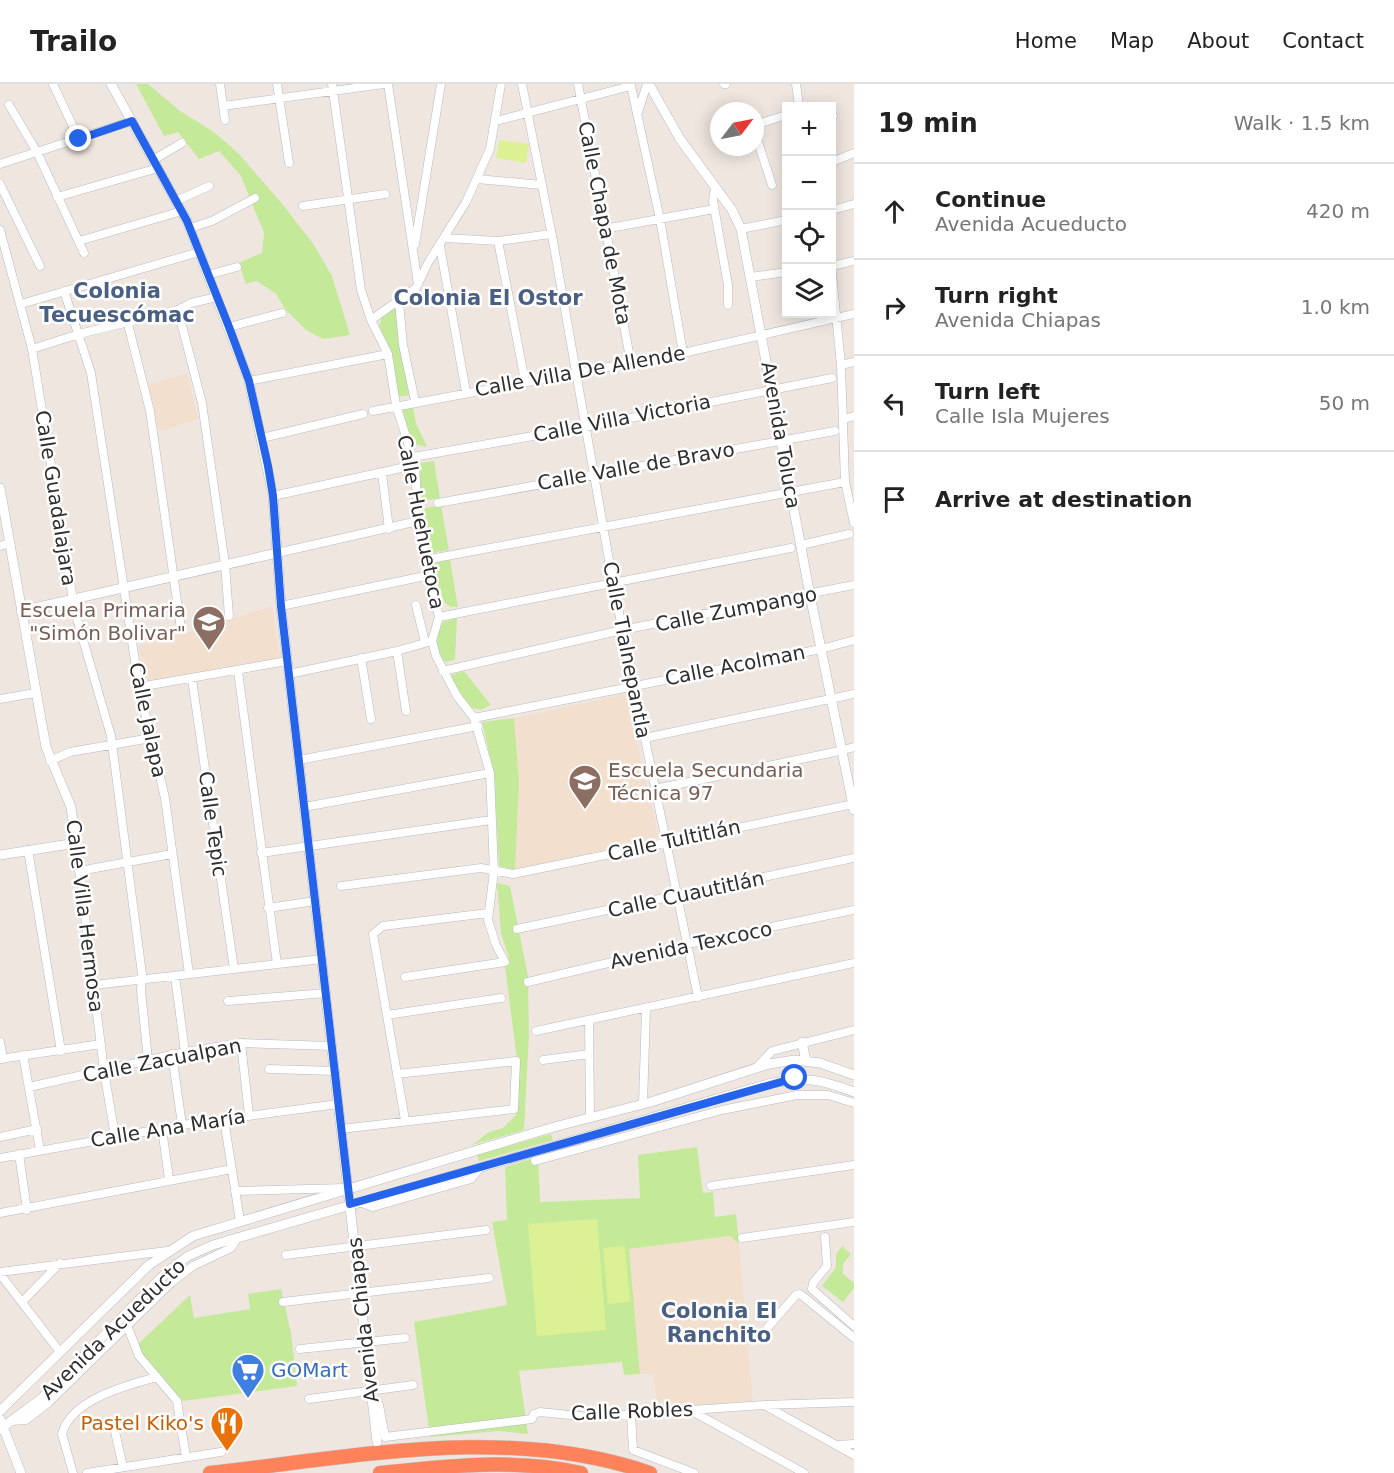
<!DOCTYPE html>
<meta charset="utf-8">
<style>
body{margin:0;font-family:"DejaVu Sans",sans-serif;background:#f6f6f6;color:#222}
.controls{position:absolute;right:18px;top:18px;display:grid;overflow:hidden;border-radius:0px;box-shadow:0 3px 15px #0003}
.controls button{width:54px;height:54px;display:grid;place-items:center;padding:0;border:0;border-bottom:2px solid #e0e0e0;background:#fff;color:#222;font:30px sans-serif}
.compass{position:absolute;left:710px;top:18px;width:54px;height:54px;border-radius:50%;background:#fff;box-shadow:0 3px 15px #0003;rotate:58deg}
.stop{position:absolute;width:18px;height:18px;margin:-14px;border:4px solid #2563eb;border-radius:50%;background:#fff}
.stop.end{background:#2563eb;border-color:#fff;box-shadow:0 2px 6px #0008}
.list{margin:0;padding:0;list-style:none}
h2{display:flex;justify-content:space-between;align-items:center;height:78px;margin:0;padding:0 24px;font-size:26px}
h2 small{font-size:20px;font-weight:400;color:#767676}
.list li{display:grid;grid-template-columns:39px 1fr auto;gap:18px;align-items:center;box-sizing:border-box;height:96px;padding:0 24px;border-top:2px solid #e0e0e0}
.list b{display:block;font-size:22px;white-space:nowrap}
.list p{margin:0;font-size:20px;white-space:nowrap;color:#767676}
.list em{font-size:20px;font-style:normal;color:#767676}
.icon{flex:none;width:33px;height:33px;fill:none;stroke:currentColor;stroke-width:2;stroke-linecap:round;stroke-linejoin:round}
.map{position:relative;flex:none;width:854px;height:1389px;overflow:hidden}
header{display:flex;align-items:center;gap:36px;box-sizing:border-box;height:84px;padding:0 30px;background:#fff;border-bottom:2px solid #e0e0e0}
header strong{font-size:28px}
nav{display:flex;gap:33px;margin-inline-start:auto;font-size:21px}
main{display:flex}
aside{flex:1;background:#fff}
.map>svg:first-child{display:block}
</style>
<header>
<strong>Trailo</strong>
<nav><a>Home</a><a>Map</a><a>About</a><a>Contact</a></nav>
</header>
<main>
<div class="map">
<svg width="854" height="1389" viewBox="0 0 854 1389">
<rect width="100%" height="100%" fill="#f0e6e0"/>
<path fill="#f2dfce" d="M187 289 198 335 159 348 149 301Z
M272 522 280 574 145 599 139 561 187 549Z
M626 610 659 754 515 786 519 698 514 634Z
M731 1152 739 1160 753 1317 657 1324 654 1290H640L629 1165Z"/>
<path fill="#c4ea99" d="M136 0H148L180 27 214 48 239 70 284 122 314 161 332 192 350 251 323 255 306 246 285 225 276 210 257 197 246 200 239 179 262 169 264 149 241 92 219 67 199 75 178 48 164 52Z
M397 223 411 311 398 313 392 270 379 242 382 233Z
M413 323 416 339 427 363 414 360 406 343 403 325Z
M434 377 440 414 422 417 419 379Z
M441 421 449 466 428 470 421 425Z
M450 476 458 523H451L444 518 431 479Z
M457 534 455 576 445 578C434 564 436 553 443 538Z
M464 587 491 621 480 626 470 623 449 592Z
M514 634 519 698 515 786 499 782 494 689 482 638Z
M497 799 510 802 528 892 529 951 524 1046 472 1061 489 1048 503 1044 516 1031 518 984 505 882 509 874 501 849Z
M551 1050 553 1056 479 1077 477 1071Z
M697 1063 703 1109 713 1108 715 1133 736 1130 739 1160 730 1152 629 1165 640 1290 624 1291 622 1278 519 1287 528 1350 499 1347 430 1353 414 1238 507 1221 492 1138 507 1136 505 1083 538 1073 540 1118 640 1114 638 1071Z
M842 1162 851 1170 843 1180V1190L854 1199V1204L843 1218 822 1202 836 1183V1170Z
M281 1205 291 1249 297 1302 183 1317 136 1262 190 1211 194 1234 250 1225 248 1210Z"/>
<path fill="#dcf194" d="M499 56 529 60 526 79 496 74Z
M597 1135 606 1246 537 1252 528 1140Z
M625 1162 630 1218 608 1220 603 1164Z"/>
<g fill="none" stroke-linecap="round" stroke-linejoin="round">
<defs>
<path id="minor" d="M53 0 79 55
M220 0 225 36
M277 0 289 79
M332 0 361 206 371 236 388 270 396 321 415 381 418 437 439 533 432 557 436 572 457 612 474 634 490 689 494 787 488 836 496 861 505 878 405 893
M388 0 418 200
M522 0 553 157 613 499 698 913
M578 0 631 279
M724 0H726
M796 0 799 22
M9 21 37 68 84 169
M223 22 384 0
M638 28 647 0
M832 33 833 32
M496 37 631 2 660 135 683 269
M755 41 786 31
M755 49 772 101
M153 76 182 59
M832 78 854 69
M0 80 132 37
M477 95 542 101
M0 100 40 182
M715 104 713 117 728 201V221
M57 113 158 84
M176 117 209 102
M303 122 385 110
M832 126 854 120
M190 144 212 137 255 114
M604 145 714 125
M741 145 786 136
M0 146 32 265 75 528 111 652 142 890 141 907 148 976
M445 154 498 157 551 150
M79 157 182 127
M498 157 525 297
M415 160 441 0
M440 162 466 308
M832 182 854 177
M832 190 841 281 845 398 854 439
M208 191 237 183
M751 193 786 188
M64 207 91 289 139 603 165 714 189 890
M399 218 403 261 415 317
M21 220 199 168
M178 226 202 319 225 480 229 532
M371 236 416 204 428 179 466 118 490 65 501 0
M128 240 150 327 181 545
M229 243 282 229
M32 265 79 250 178 226 191 219 217 213
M841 281 854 278
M249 297 388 270
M373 327 683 269 854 230
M844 335 854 332
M262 354 363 330
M413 373 585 343 832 294
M382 389 389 445
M273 412 415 381
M438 419 835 347
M801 461 849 450
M0 462 10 459
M277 469 418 437
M425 476 845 398
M416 521 425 558
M281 522 430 491
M439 533 791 464
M397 567 406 627
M361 574 371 635
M238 587 277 880
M443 587 622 546 854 501
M289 590 397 567 432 557
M192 595 234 885
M139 603 287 577
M0 615 35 609
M474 634 821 565 854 556
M645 654 854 610
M843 666 854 663
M299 676 478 642
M50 677 70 668 151 654
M655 705 835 668
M304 723 490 689
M76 759 104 987 115 1052
M28 766 61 967
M261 769 491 736
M79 787 172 770
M341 802 481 784 513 790 854 720
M268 824 315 817
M517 845 854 774
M175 892 185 968
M528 898 688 860 854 826
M94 901 322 875
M228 917 326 909
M387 931 501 914
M589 936 590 1034
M536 947 854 879
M0 958 3 975
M241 959 249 1031
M172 970 182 1041
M23 971 40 1066
M0 975 101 960
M543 976 589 970
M756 984 772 967 854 946
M269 985 335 987
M29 1003 185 968 241 959 332 962
M643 1020 646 925
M224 1035 240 1137
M405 1036 373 850 383 842 488 829
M162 1045 169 1095
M341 1045 514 1025 516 977 397 990
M0 1053 37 1045
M19 1070 27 1126
M0 1074 182 1041 338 1020
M535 1077 722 1026 797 1011H828L854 1019
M711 1102 854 1081
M235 1107 345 1104
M359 1118 373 1123 471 1095 480 1084
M0 1129 232 1085
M825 1153 827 1182 813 1199 812 1205 854 1242
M742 1154 854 1138
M286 1171 486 1146
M0 1188 167 1167
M0 1190 60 1268
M22 1218 60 1179
M283 1218 489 1194
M768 1243 796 1211 800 1210 854 1254
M128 1244 139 1272 177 1317 186 1373
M300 1265 405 1254
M371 1314 379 1321 385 1353 532 1335 534 1330 540 1328 589 1333 764 1321 854 1318
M309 1315 413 1301
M764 1321 854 1371
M690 1326 804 1389
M631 1330 633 1366 694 1389
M11 1337 26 1336 48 1319 172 1198 193 1182 231 1164 238 1153
M114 1343 123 1383
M836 1361 854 1360
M73 1389 62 1350C71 1315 128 1301 157 1293
M87 1389 221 1368"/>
<path id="tertiary" d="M111 0 187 137 249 297 273 412 281 522 377 1358
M649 0 680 55 732 126 741 145 810 511 854 726
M0 404 46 663 71 723 76 759 0 771
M21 527 277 469
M802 958 806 977
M0 1327 149 1181 193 1152 554 1043 651 1018 769 980 795 976 820 979 854 991
M0 1335 21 1389
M0 1345 41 1315 167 1188 188 1172 213 1161 768 1000C803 992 820 995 854 1008"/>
<path id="motorway" d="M210 1389C356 1373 507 1340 650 1389
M380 1389C447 1382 514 1374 581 1389"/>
</defs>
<use href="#minor" stroke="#b4b9c2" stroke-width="9"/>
<use href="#tertiary" stroke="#b4b9c2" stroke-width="10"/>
<use href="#motorway" stroke="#c4c4c4" stroke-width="15"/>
<use href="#minor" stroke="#fff" stroke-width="8"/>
<use href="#tertiary" stroke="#fff" stroke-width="9"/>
<use href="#motorway" stroke="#ff825b" stroke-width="14"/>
</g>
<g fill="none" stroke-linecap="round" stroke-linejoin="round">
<path stroke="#2563eb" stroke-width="8" d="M79 55 132 37 187 137 229 243 249 297 268 382 273 412 281 522 350 1120 795 994"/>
</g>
<defs>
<symbol id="school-pin" viewBox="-11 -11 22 30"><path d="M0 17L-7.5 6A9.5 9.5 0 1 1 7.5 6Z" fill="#8d6e63" stroke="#fff"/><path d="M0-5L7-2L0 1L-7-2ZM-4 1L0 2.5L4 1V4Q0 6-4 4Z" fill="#fff"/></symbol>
<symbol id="supermarket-pin" viewBox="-11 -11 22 30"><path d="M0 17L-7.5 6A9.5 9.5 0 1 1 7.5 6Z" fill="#3f7fe0" stroke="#fff"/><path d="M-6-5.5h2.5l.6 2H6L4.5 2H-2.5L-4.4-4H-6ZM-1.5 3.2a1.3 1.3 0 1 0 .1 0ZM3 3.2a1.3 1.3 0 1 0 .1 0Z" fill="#fff"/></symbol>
<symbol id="restaurant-pin" viewBox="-11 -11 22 30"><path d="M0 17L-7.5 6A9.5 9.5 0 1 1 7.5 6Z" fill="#e8710a" stroke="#fff"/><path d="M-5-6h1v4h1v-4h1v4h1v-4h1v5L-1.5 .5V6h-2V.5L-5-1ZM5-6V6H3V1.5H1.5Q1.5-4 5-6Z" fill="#fff"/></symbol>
</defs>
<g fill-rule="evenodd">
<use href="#school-pin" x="190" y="519" width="38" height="52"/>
<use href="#school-pin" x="566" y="678" width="38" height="52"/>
<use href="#supermarket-pin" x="229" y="1267" width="38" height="52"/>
<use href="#restaurant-pin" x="208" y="1320" width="38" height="52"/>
</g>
<g text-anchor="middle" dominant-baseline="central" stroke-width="5" stroke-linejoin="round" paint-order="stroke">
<g font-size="20" fill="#2e2e2e" stroke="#fff">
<text transform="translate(605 139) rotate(79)">Calle Chapa de Mota</text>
<text transform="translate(580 287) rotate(-10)">Calle Villa De Allende</text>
<text transform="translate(622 334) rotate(-11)">Calle Villa Victoria</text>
<text transform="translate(781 351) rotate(80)">Avenida Toluca</text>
<text transform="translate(636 382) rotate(-10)">Calle Valle de Bravo</text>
<text transform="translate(56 414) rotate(81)">Calle Guadalajara</text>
<text transform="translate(421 438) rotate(79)">Calle Huehuetoca</text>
<text transform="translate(736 525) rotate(-11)">Calle Zumpango</text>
<text transform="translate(627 566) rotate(79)">Calle Tlalnepantla</text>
<text transform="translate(735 581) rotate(-11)">Calle Acolman</text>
<text transform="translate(148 636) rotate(78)">Calle Jalapa</text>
<text transform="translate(213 740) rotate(82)">Calle Tepic</text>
<text transform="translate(674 756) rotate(-12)">Calle Tultitlán</text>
<text transform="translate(686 810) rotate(-12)">Calle Cuautitlán</text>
<text transform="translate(85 832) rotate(83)">Calle Villa Hermosa</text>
<text transform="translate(691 861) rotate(-12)">Avenida Texcoco</text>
<text transform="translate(162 976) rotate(-11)">Calle Zacualpan</text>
<text transform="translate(168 1044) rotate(-9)">Calle Ana María</text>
<text transform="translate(363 1236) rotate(-96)">Avenida Chiapas</text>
<text transform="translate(113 1245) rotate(-44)">Avenida Acueducto</text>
<text transform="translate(632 1327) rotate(-2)">Calle Robles</text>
</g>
<g font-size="20" fill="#785e54" stroke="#fff" text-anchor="end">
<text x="186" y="526">Escuela Primaria<tspan x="186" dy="23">"Simón Bolivar"</tspan></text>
<text x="608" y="686" text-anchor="start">Escuela Secundaria<tspan x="608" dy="23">Técnica 97</tspan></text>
</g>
<g font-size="20" fill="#366cbe" stroke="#fff" text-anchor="start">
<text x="271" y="1286">GOMart</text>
</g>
<g font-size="20" fill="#c56008" stroke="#fff" text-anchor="end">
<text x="204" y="1339">Pastel Kiko's</text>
</g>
<g font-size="21" font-weight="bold" fill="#495f83" stroke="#fff">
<text x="117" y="207">Colonia<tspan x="117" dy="24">Tecuescómac</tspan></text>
<text x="488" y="214">Colonia El Ostor</text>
<text x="719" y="1227">Colonia El<tspan x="719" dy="24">Ranchito</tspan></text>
</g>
</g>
</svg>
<div class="controls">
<button>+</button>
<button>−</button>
<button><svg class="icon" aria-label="locate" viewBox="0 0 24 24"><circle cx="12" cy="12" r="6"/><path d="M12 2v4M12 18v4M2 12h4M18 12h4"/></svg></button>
<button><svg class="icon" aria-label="layers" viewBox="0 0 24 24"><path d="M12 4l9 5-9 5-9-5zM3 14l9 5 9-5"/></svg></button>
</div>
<svg class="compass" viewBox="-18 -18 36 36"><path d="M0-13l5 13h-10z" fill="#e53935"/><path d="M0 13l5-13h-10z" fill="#767676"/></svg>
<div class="stop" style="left:795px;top:994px"></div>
<div class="stop end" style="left:79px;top:55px"></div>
</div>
<aside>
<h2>19 min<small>Walk · 1.5 km</small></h2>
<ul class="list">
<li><svg class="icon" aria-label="ahead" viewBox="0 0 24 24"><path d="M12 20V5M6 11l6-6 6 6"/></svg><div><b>Continue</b><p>Avenida Acueducto</p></div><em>420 m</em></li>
<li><svg class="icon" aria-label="right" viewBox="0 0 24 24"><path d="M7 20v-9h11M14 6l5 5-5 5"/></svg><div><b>Turn right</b><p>Avenida Chiapas</p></div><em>1.0 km</em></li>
<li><svg class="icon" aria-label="left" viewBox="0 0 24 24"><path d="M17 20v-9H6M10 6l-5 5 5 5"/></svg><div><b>Turn left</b><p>Calle Isla Mujeres</p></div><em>50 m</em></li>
<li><svg class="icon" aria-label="arrive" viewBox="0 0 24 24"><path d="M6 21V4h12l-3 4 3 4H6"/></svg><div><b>Arrive at destination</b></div></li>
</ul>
</aside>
</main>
